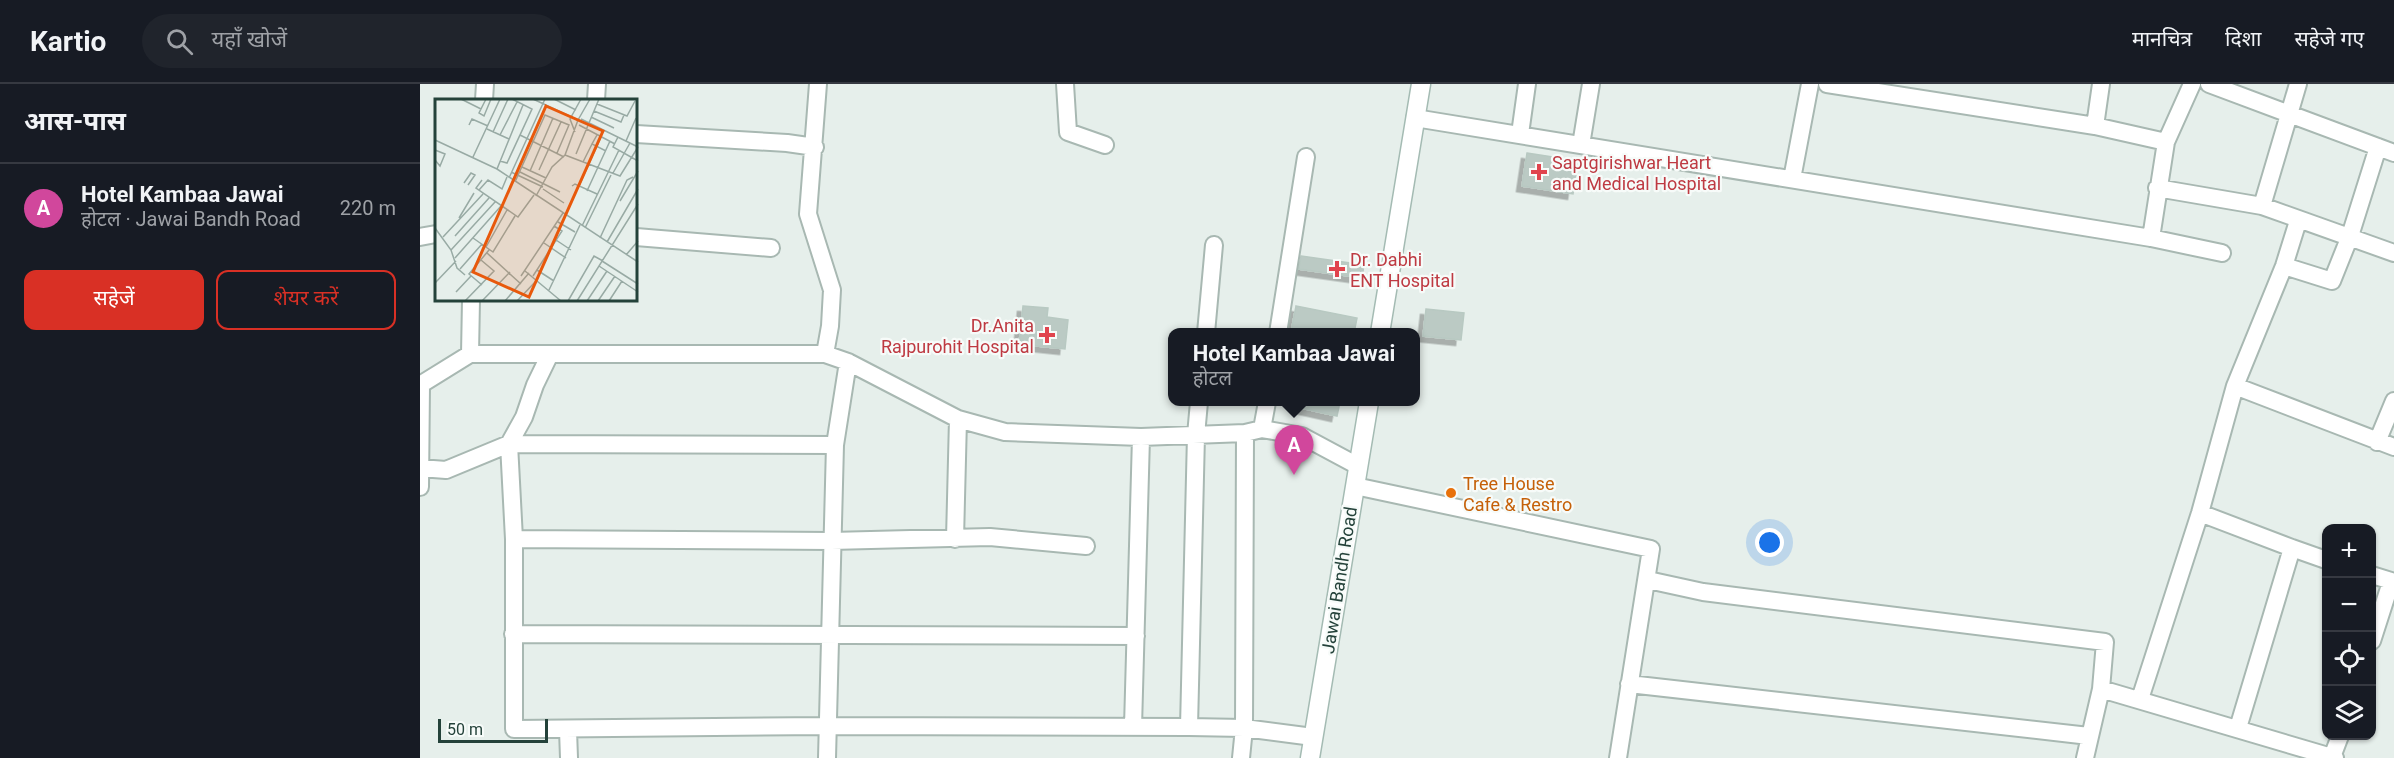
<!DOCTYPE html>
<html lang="hi">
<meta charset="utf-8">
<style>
body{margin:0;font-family:Roboto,"Noto Sans Devanagari",sans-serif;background:#20242c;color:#f1f3f6}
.controls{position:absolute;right:18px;bottom:18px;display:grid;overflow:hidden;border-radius:12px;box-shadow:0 2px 4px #0004}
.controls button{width:54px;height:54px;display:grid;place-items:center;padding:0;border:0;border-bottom:2px solid #363941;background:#171b24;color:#f1f3f6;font:30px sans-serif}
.scale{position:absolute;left:18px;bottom:15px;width:110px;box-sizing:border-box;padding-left:6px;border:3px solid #24423a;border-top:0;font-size:16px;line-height:21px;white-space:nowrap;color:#24423a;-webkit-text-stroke:4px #f7fbf9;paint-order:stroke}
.you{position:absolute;left:1350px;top:459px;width:21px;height:21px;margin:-15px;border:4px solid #fff;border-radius:50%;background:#1a73e8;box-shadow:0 0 0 9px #1a73e833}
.badge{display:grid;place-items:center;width:39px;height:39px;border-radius:50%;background:#d93025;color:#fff;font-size:20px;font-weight:700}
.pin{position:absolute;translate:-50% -50px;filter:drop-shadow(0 2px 3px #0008)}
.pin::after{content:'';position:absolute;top:32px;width:21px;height:18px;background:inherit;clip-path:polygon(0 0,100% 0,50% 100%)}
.popup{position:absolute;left:748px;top:244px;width:252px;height:78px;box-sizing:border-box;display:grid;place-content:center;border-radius:12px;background:#171b24;filter:drop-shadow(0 2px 4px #0005);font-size:20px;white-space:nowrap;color:#9ea1a6}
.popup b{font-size:22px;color:#f1f3f6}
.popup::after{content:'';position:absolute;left:50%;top:100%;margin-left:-12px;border:12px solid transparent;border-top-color:#171b24}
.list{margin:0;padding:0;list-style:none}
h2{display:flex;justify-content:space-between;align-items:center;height:78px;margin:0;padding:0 24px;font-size:26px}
h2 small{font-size:20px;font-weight:400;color:#9ea1a6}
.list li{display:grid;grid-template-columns:39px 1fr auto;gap:18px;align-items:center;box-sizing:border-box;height:90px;padding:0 24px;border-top:2px solid #363941}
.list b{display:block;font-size:22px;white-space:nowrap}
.list p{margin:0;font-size:20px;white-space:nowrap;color:#9ea1a6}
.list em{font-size:20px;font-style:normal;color:#9ea1a6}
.actions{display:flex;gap:12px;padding:18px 24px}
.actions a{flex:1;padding:14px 0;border:2px solid #d93025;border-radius:12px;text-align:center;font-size:21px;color:#d93025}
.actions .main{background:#d93025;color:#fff}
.icon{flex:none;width:33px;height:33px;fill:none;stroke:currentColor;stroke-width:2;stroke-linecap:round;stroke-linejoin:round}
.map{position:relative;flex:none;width:1974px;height:674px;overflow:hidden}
header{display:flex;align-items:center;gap:36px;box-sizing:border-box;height:84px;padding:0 30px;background:#171b24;border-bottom:2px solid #363941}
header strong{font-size:28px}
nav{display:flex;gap:33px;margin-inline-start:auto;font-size:21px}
.search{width:420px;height:54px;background:#20242c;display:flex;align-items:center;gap:15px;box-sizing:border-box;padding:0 21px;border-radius:33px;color:#9ea1a6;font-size:22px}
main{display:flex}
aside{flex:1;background:#171b24}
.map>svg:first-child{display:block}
</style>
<header>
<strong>Kartio</strong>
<div class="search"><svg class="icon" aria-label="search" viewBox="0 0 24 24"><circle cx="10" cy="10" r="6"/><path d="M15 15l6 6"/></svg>यहाँ खोजें</div>
<nav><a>मानचित्र</a><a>दिशा</a><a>सहेजे गए</a></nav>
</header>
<main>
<aside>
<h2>आस-पास<small></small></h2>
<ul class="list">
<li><span class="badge" style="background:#d1479c">A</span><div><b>Hotel Kambaa Jawai</b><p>होटल · Jawai Bandh Road</p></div><em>220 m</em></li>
</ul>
<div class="actions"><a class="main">सहेजें</a><a>शेयर करें</a></div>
</aside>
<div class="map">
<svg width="1974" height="674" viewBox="0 0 1974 674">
<defs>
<filter id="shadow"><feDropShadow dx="-5.5" dy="5.5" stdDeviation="0" flood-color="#0004"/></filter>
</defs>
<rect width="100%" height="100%" fill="#e6efeb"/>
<path fill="#bbcac4" stroke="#b8c9c2" stroke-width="1.5" filter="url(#shadow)" d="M1107 69 1158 77 1153 110 1102 102Z
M881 172 944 181 942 194 879 185Z
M603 222 628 224 627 233 648 236 645 265 599 260Z
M876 222 937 234 934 249H871Z
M1006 225 1044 229 1041 256 1003 252Z
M876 318H920L917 332 876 323Z"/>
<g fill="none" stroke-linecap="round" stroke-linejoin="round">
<defs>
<path id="street" d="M398 0 388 130 412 206 410 242 405 270
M645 0 648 48 685 61
M1407 0 1675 42 1746 58
M1789 0 1974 69
M64 16 65 0
M176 16 177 0
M995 34 1731 154 1802 169
M1675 42 1681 0
M216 50 367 59 395 63
M1100 50 1107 0
M1161 61 1171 0
M1372 95 1390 0
M1737 104 1842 122 1974 169
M1842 122 1878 0
M0 153 16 150
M216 153 351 164
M1731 154 1746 58 1772 0
M1864 182 1912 197 1930 152 1958 63
M786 249 794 161
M858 249 886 73
M50 270 51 216
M0 301 50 270H405L428 278 538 335 585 348 721 353 825 349 842 345 882 352 938 382
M1815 302 1974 363
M842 345 847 318
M1957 358 1974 317
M415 361 89 360 94 455V645L407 642 769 643 824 644 893 653
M0 384 26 386 89 360 104 333 115 301 130 270
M935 402 1231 465 1198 674
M0 403 1 302
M1780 429 1872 464
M94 455 411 457 570 453 666 462
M535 455 538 335
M1952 491 1974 498
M1228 496 1283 508 1685 558 1681 605 1665 674
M93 550 716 552
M1952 557 1971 498
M1209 600 1669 652
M1681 605 1915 674
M1720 615 1780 429 1815 302 1864 182 1878 137
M713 643 721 353
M769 643 776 351 779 318
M1818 644 1872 464 1906 476
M148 646 149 674
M1912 673 1920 652
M407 674 415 361 428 278
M821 674 824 644 825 349"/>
<path id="secondary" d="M960 249 1001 0
M890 674 949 318"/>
</defs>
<use href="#street" stroke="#a8b8b2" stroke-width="20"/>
<use href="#secondary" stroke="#a4bbb3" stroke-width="21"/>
<use href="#street" stroke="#fff" stroke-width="16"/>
<use href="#secondary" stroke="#fff" stroke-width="18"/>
</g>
<g fill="#e0444e" stroke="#f7fbf9" stroke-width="2">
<path d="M1116 79h6v6h6v6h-6v6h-6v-6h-6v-6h6z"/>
<path d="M914 176h6v6h6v6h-6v6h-6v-6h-6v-6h6z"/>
<path d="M624 242h6v6h6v6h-6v6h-6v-6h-6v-6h6z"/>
</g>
<circle fill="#e8710a" stroke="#f7fbf9" stroke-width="2" cx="1031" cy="409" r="6"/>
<g text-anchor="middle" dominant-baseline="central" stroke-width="4.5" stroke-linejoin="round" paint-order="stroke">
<g font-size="18" fill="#be3a42" stroke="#f7fbf9" text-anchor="start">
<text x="1132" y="78">Saptgirishwar Heart<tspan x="1132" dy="21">and Medical Hospital</tspan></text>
<text x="930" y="175">Dr. Dabhi<tspan x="930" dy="21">ENT Hospital</tspan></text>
<text x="614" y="241" text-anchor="end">Dr.Anita<tspan x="614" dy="21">Rajpurohit Hospital</tspan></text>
</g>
<g font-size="18" fill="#c56008" stroke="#f7fbf9" text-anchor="start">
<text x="1043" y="399">Tree House<tspan x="1043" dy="21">Cafe &amp; Restro</tspan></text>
</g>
<g font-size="18" fill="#24423a" stroke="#f7fbf9">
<text transform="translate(919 496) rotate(-81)">Jawai Bandh Road</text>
</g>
</g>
<g transform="translate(15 15)">
<rect width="202" height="202" fill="#e6efeb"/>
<path fill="none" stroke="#98aaa4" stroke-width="1.5" d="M26 0 46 10M51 0 44 14 49 17 56 0M98 0 143 21M119 0 141 11M162 5 192 17 200 2M159 12 186 23 189 16M156 18 179 29M146 20 203 48M34 26 37 20 53 27M144 26 180 45M52 30 74 40M58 33 73 0M140 33 135 20 146 0M65 36 82 3M85 36 129 58M162 36 157 45 171 52M183 38 178 48 203 62M0 41 62 70 203 163M191 42 201 19M0 51 10 55 5 67 0 61M141 55 164 0M130 56 185 77 203 48M38 58 65 0M65 62 72 64 97 10 77 0M148 63 157 45M87 68 111 79M62 70 88 6M104 71 126 23M95 72 118 19M76 73 108 88M85 73 125 93M178 74 195 44M74 79 110 0M47 81 41 89 83 118 99 96M80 83 110 16 134 26 122 54M29 84 36 74 40 76 33 86M137 87 140 85 162 95M144 87 166 38M108 90 129 104M44 91 53 81 67 90 72 78M152 92 175 42M101 97 117 68 130 56 143 21 155 0M185 102 203 72M24 119 39 94M123 123 140 133M147 127 184 51M0 129 16 151 22 169 30 176M150 129 176 76M20 137 54 99M8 138 48 95M38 139 58 153 80 117M165 139 192 81 198 78M121 141 136 151M172 143 203 90M109 144 131 159M51 148 72 111M16 151 60 103M52 154 86 185M191 156 203 142M20 159 66 107M167 162 203 185M164 167 203 193M25 170 47 145M102 171 119 182M90 172 126 202M86 177 128 114M98 177 127 132 119 127M0 184 21 162M47 186 34 175 54 151M114 191 145 126M21 193 36 177M30 202 59 172 46 161M47 202 75 173M70 202 94 174M82 202 102 181M133 202 159 157 168 162M142 202 203 105M152 202 172 172M163 202 180 177M174 202 187 182"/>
<path fill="#e8590c" fill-opacity="0.15" stroke="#e8590c" stroke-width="3" d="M111 7 168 32 94 198 38 173Z"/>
<rect width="202" height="202" fill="none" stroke="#24423a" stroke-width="3"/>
</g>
</svg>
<div class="controls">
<button>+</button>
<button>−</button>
<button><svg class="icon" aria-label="locate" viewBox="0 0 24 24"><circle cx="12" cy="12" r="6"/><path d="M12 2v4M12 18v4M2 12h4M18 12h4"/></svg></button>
<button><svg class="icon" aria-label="layers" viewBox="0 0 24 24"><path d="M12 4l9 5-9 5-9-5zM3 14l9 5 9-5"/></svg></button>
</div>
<div class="scale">50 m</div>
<div class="you"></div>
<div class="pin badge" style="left:874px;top:391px;background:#d1479c">A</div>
<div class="popup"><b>Hotel Kambaa Jawai</b>होटल</div>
</div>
</main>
